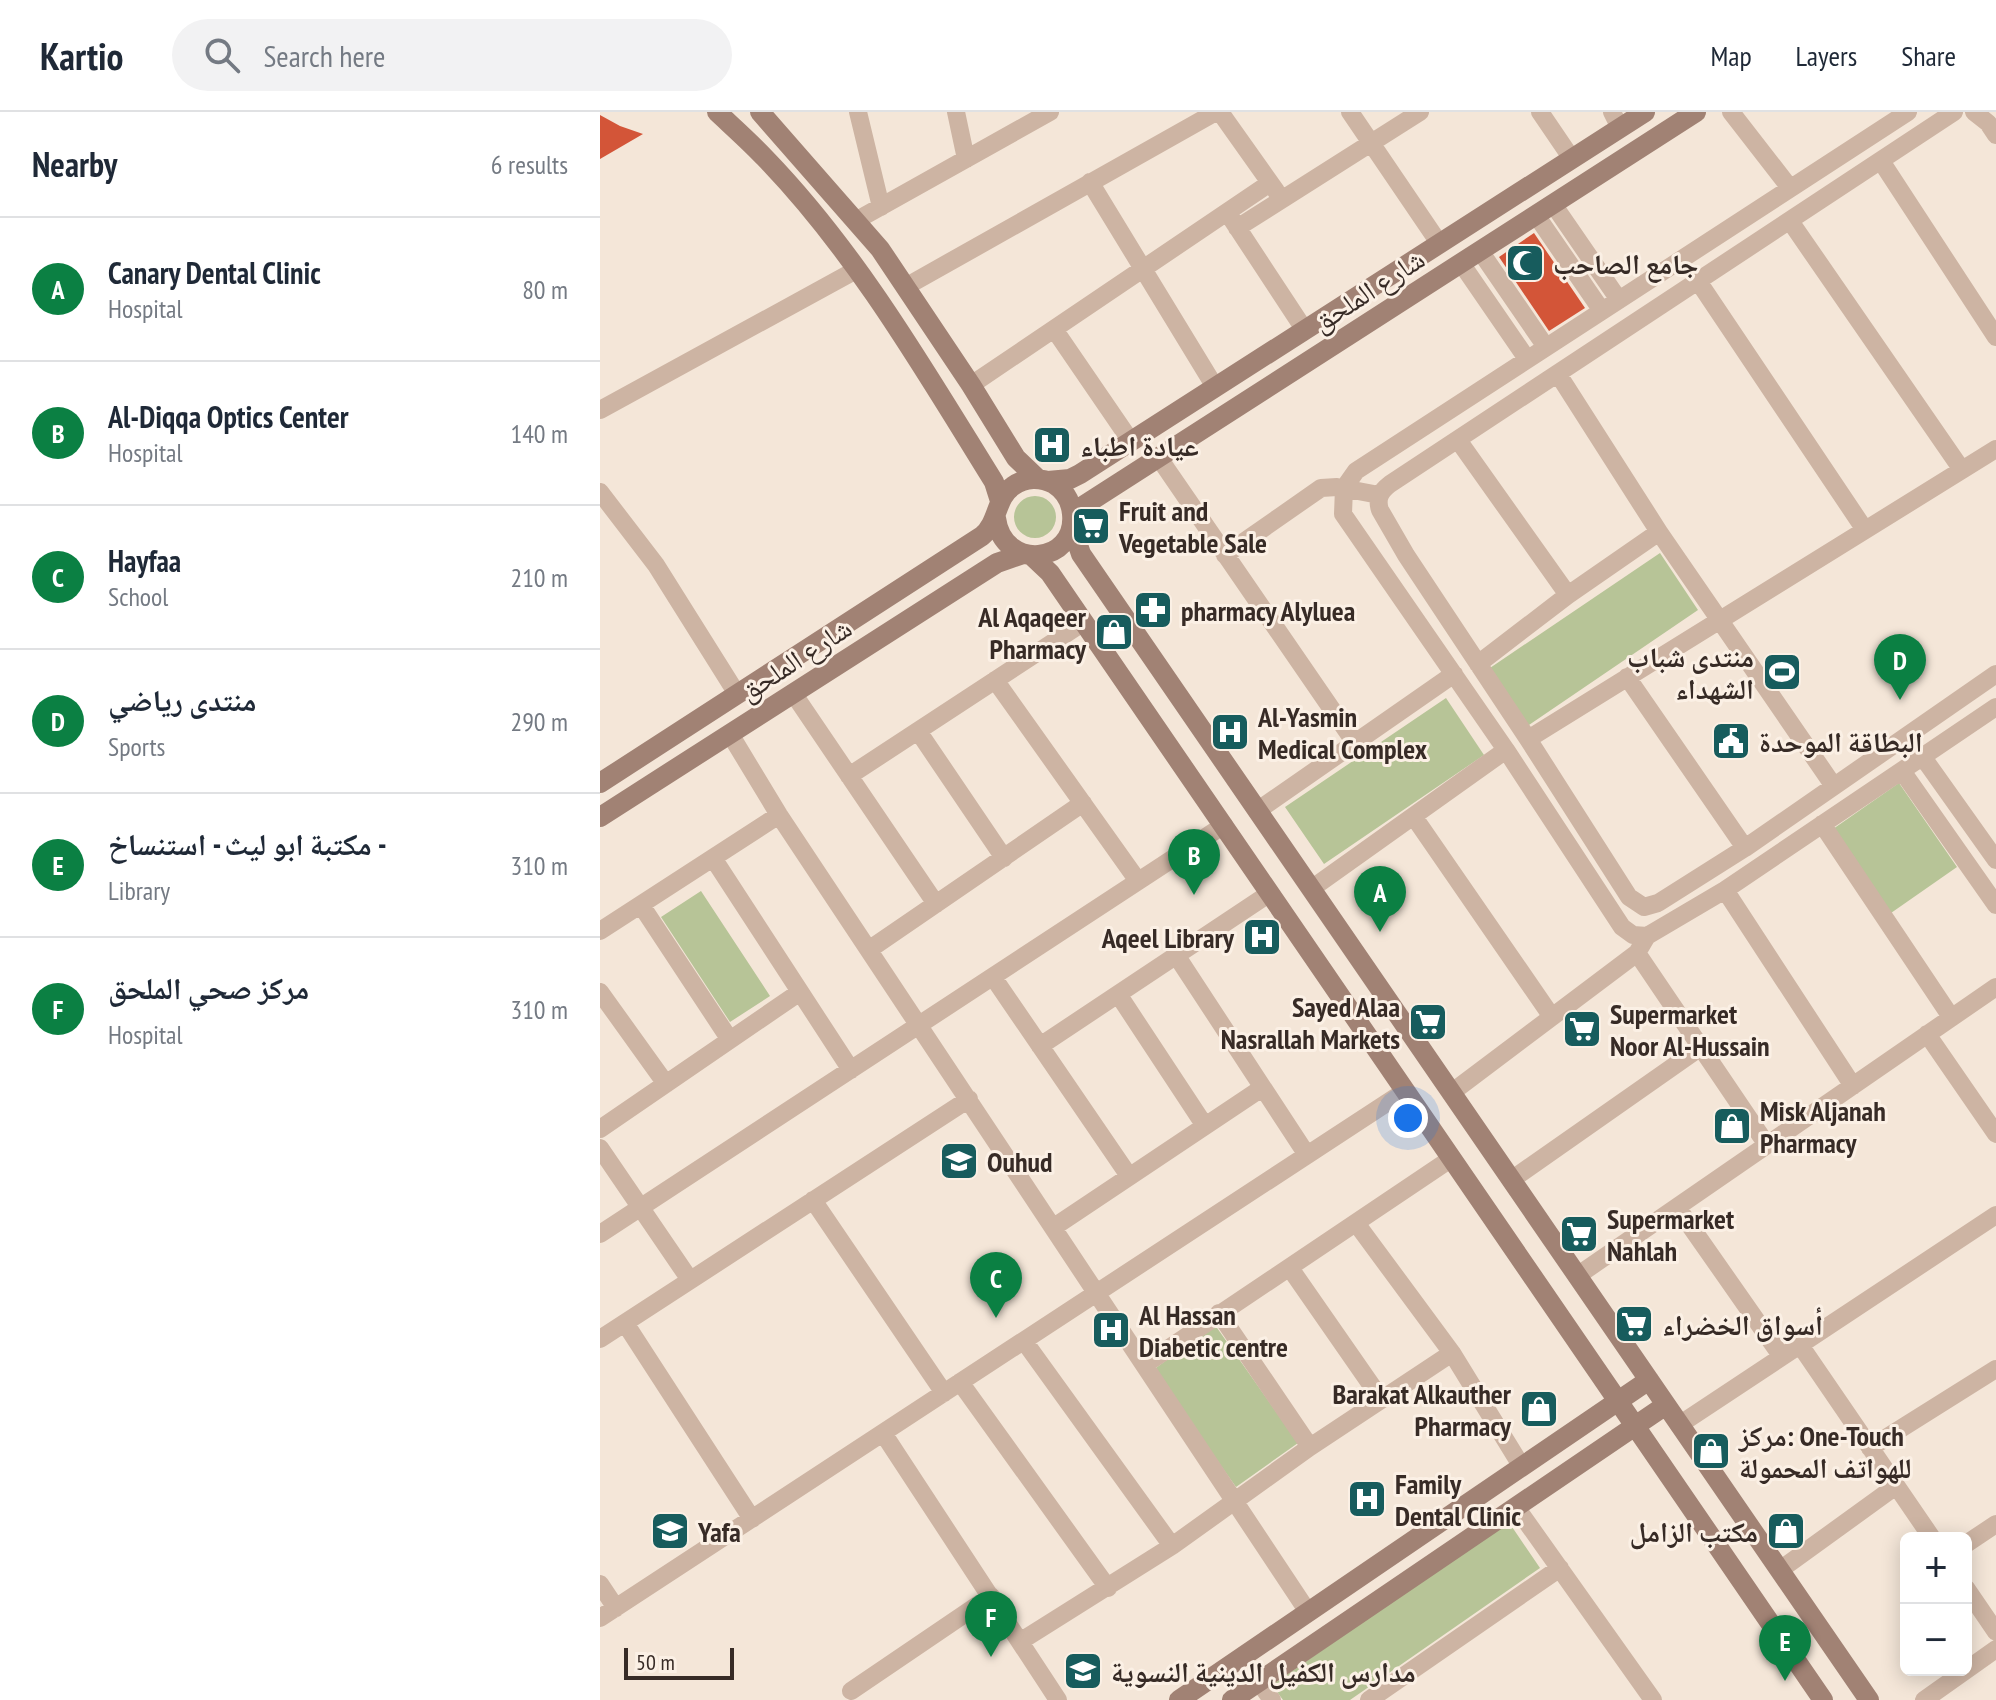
<!DOCTYPE html>
<meta charset="utf-8">
<style>
body{margin:0;font-family:"PT Sans Narrow","Noto Naskh Arabic",sans-serif;background:#f2f2f3;color:#1f2937}
.controls{position:absolute;right:24px;bottom:24px;display:grid;overflow:hidden;border-radius:12px;box-shadow:0 4px 20px #0003}
.controls button{width:72px;height:72px;display:grid;place-items:center;padding:0;border:0;border-bottom:2px solid #e0e1e3;background:#fff;color:#1f2937;font:40px sans-serif}
.scale{position:absolute;left:24px;bottom:20px;width:110px;box-sizing:border-box;padding-left:8px;border:4px solid #372b26;border-top:0;font-size:22px;line-height:28px;white-space:nowrap;color:#372b26;-webkit-text-stroke:6px #fbf0e5;paint-order:stroke}
.you{position:absolute;left:808px;top:1006px;width:28px;height:28px;margin:-20px;border:6px solid #fff;border-radius:50%;background:#1a73e8;box-shadow:0 0 0 12px #1a73e833}
.badge{display:grid;place-items:center;width:52px;height:52px;border-radius:50%;background:#0b8043;color:#fff;font-size:26px;font-weight:700}
.pin{position:absolute;translate:-50% -66px;filter:drop-shadow(0 2px 4px #0008)}
.pin::after{content:'';position:absolute;top:42px;width:28px;height:24px;background:inherit;clip-path:polygon(0 0,100% 0,50% 100%)}
.list{margin:0;padding:0;list-style:none}
h2{display:flex;justify-content:space-between;align-items:center;height:104px;margin:0;padding:0 32px;font-size:34px}
h2 small{font-size:26px;font-weight:400;color:#747a83}
.list li{display:grid;grid-template-columns:52px 1fr auto;gap:24px;align-items:center;box-sizing:border-box;height:144px;padding:0 32px;border-top:2px solid #e0e1e3}
.list b{display:block;font-size:30px;white-space:nowrap}
.list p{margin:0;font-size:26px;white-space:nowrap;color:#747a83}
.list em{font-size:26px;font-style:normal;color:#747a83}
.icon{flex:none;width:44px;height:44px;fill:none;stroke:currentColor;stroke-width:2;stroke-linecap:round;stroke-linejoin:round}
.map{position:relative;flex:none;width:1396px;height:1588px;overflow:hidden}
header{display:flex;align-items:center;gap:48px;box-sizing:border-box;height:112px;padding:0 40px;background:#fff;border-bottom:2px solid #e0e1e3}
header strong{font-size:38px}
nav{display:flex;gap:44px;margin-inline-start:auto;font-size:28px}
.search{width:560px;height:72px;background:#f2f2f3;display:flex;align-items:center;gap:20px;box-sizing:border-box;padding:0 28px;border-radius:44px;color:#747a83;font-size:30px}
main{display:flex}
aside{flex:1;background:#fff}
.map>svg:first-child{display:block}
</style>
<header>
<strong>Kartio</strong>
<div class="search"><svg class="icon" aria-label="search" viewBox="0 0 24 24"><circle cx="10" cy="10" r="6"/><path d="M15 15l6 6"/></svg>Search here</div>
<nav><a>Map</a><a>Layers</a><a>Share</a></nav>
</header>
<main>
<aside>
<h2>Nearby<small>6 results</small></h2>
<ul class="list">
<li><span class="badge">A</span><div><b>Canary Dental Clinic</b><p>Hospital</p></div><em>80 m</em></li>
<li><span class="badge">B</span><div><b>Al-Diqqa Optics Center</b><p>Hospital</p></div><em>140 m</em></li>
<li><span class="badge">C</span><div><b>Hayfaa</b><p>School</p></div><em>210 m</em></li>
<li><span class="badge">D</span><div><b>منتدى رياضي</b><p>Sports</p></div><em>290 m</em></li>
<li><span class="badge">E</span><div><b>مكتبة ابو ليث - استنساخ -</b><p>Library</p></div><em>310 m</em></li>
<li><span class="badge">F</span><div><b>مركز صحي الملحق</b><p>Hospital</p></div><em>310 m</em></li>
</ul>
</aside>
<div class="map">
<svg width="1396" height="1588" viewBox="0 0 1396 1588">
<rect width="100%" height="100%" fill="#f4e6d8"/>
<path fill="#b7c497" d="M414 405a21 21 0 1 1 42 0a21 21 0 1 1-42 0Z
M1060 441 1098 498 926 615 887 558Z
M846 586 884 643 724 752 685 695Z
M1299 671 1357 755 1291 801 1233 717Z
M101 779 170 884 130 910 61 805Z
M615 1213 698 1331 636 1375 553 1258Z
M908 1409 940 1456 750 1588H683L672 1573Z"/>
<path fill="#d35538" d="M0 3 20 14 43 22 0 47Z
M934 121 985 196 949 219 899 145Z"/>
<g fill="none" stroke-linecap="round" stroke-linejoin="round">
<path stroke="#cdb4a3" stroke-width="18" d="M258 0 281 95
M356 0 366 47
M620 0 676 79
M750 0 839 131
M940 0 972 47
M1012 0 1020 16
M1131 0 1190 76
M1354 0 790 372C781 379 776 386 780 398L806 443 928 627 1029 785 1044 795 1058 791 1145 736 1396 562
M1374 0 1388 11 1396 23
M1281 49 1396 225
M490 70 615 275
M953 92 1019 188
M936 103 1002 199
M631 106 704 217
M257 108 450 0
M1190 109 1362 358
M637 116 820 0
M880 139 946 235
M861 151 927 247
M1098 169 1265 418
M307 174 616 0
M454 217 530 328
M958 262 1059 420 1233 673
M371 273 670 71
M0 298 256 158
M858 328 968 483
M559 346 755 631
M0 380 56 453 137 582
M625 443 721 376 737 375 779 383
M878 552 968 483 1059 420
M1027 565 1145 736
M395 568 538 769
M193 581 336 792
M318 619 404 746
M130 622 179 703 708 1500
M928 627 1396 337
M1322 644 1396 748
M1302 659 1396 793
M249 664 484 510
M657 699 854 562
M814 705 952 905
M1222 712 1351 905
M113 746 251 958
M711 777 906 638
M1125 778 1253 974
M41 793 130 928
M0 819 179 703
M1047 824 1033 823 1022 815 906 638 743 402 744 376 756 359 1308 0
M270 837 483 691
M1037 841 1167 1033
M576 843 707 1043
M393 865 529 1064
M0 880 66 972
M518 882 605 1014
M1327 922 1396 1022
M440 934 670 781
M851 981 1037 841 1047 824 1125 778 1396 595
M0 1017 200 880
M0 1036 90 1168
M911 1068 1101 935
M213 1088 344 1281
M1077 1095 1182 1245
M756 1111 852 1241 922 1355
M454 1115 662 976
M0 1122 624 713
M690 1156 781 1287
M977 1164 1396 875
M619 1201 710 1335
M25 1211 152 1407
M0 1227 369 987
M424 1229 572 1434
M1200 1233 1332 1426
M544 1253 852 1046
M360 1270 508 1476
M1079 1313 1396 1103
M283 1321 458 1588
M1270 1336 1396 1257
M916 1395 1053 1588
M1366 1432 1396 1412
M1180 1458 1296 1374
M0 1472 16 1496
M1366 1476 1396 1520
M0 1506 805 979
M421 1529 572 1434 710 1335 852 1241
M659 1570 672 1588
M251 1579 391 1484
M769 1588 960 1456
M1324 1588 1396 1537"/>
<path stroke="#a18274" stroke-width="20" d="M117 0C133 15 150 30 165 46 257 141 325 259 394 370L400 389
M160 0 280 137 371 273 416 346 438 367
M448 369 470 367 480 362 1045 0
M473 407 483 394 1096 0
M472 415 481 442 1269 1588
M432 444 450 461 1223 1588
M0 671 382 424C399 410 395 386 413 374 425 365 441 365 454 372 465 379 471 390 472 402 477 452 403 460 396 406
M0 705 397 451 423 442
M579 1588 1049 1268
M632 1588 1066 1293"/>
</g>
<defs>
<symbol id="mosque-square" viewBox="-11 -11 22 22"><rect x="-9" y="-9" width="18" height="18" rx="4" fill="#175c5d" stroke="#fbf0e5"/><path d="M3.5-4.9A6 6 0 1 0 3.5 4.9A5 5 0 1 1 3.5-4.9Z" fill="#fff"/></symbol>
<symbol id="hospital-square" viewBox="-11 -11 22 22"><rect x="-9" y="-9" width="18" height="18" rx="4" fill="#175c5d" stroke="#fbf0e5"/><path d="M-5-5h3v3.5h4V-5h3V5h-3V1.5h-4V5h-3Z" fill="#fff"/></symbol>
<symbol id="supermarket-square" viewBox="-11 -11 22 22"><rect x="-9" y="-9" width="18" height="18" rx="4" fill="#175c5d" stroke="#fbf0e5"/><path d="M-6-5.5h2.5l.6 2H6L4.5 2H-2.5L-4.4-4H-6ZM-1.5 3.2a1.3 1.3 0 1 0 .1 0ZM3 3.2a1.3 1.3 0 1 0 .1 0Z" fill="#fff"/></symbol>
<symbol id="pharmacy-square" viewBox="-11 -11 22 22"><rect x="-9" y="-9" width="18" height="18" rx="4" fill="#175c5d" stroke="#fbf0e5"/><path d="M-2-6h4v4h4v4h-4v4h-4v-4h-4v-4h4Z" fill="#fff"/></symbol>
<symbol id="shop-square" viewBox="-11 -11 22 22"><rect x="-9" y="-9" width="18" height="18" rx="4" fill="#175c5d" stroke="#fbf0e5"/><path d="M-5-2.5h2.3a2.7 3.5 0 0 1 5.4 0H5L5.5 6h-11ZM-1.5-2.5h3a1.5 2.3 0 0 0-3 0Z" fill="#fff"/></symbol>
<symbol id="stadium-square" viewBox="-11 -11 22 22"><rect x="-9" y="-9" width="18" height="18" rx="4" fill="#175c5d" stroke="#fbf0e5"/><path d="M0-5a6.5 5 0 1 0 0 10a6.5 5 0 1 0 0-10ZM-3.5-1.8h7v3.6h-7Z" fill="#fff"/></symbol>
<symbol id="civic-square" viewBox="-11 -11 22 22"><rect x="-9" y="-9" width="18" height="18" rx="4" fill="#175c5d" stroke="#fbf0e5"/><path d="M-.6-6.5H3V-4.5H.6V-3L4-1V1h2V6H-6V1h2V-1L-.6-3ZM-1.2 2.5V6h2.4V2.5Z" fill="#fff"/></symbol>
<symbol id="school-square" viewBox="-11 -11 22 22"><rect x="-9" y="-9" width="18" height="18" rx="4" fill="#175c5d" stroke="#fbf0e5"/><path d="M0-5L7-2L0 1L-7-2ZM-4 1L0 2.5L4 1V4Q0 6-4 4Z" fill="#fff"/></symbol>
</defs>
<g fill-rule="evenodd">
<use href="#mosque-square" x="903" y="129" width="44" height="44"/>
<use href="#hospital-square" x="430" y="311" width="44" height="44"/>
<use href="#supermarket-square" x="469" y="392" width="44" height="44"/>
<use href="#pharmacy-square" x="531" y="476" width="44" height="44"/>
<use href="#shop-square" x="492" y="498" width="44" height="44"/>
<use href="#stadium-square" x="1160" y="538" width="44" height="44"/>
<use href="#hospital-square" x="608" y="598" width="44" height="44"/>
<use href="#civic-square" x="1109" y="607" width="44" height="44"/>
<use href="#hospital-square" x="640" y="803" width="44" height="44"/>
<use href="#supermarket-square" x="806" y="888" width="44" height="44"/>
<use href="#supermarket-square" x="960" y="895" width="44" height="44"/>
<use href="#shop-square" x="1110" y="992" width="44" height="44"/>
<use href="#school-square" x="337" y="1027" width="44" height="44"/>
<use href="#supermarket-square" x="957" y="1100" width="44" height="44"/>
<use href="#supermarket-square" x="1012" y="1190" width="44" height="44"/>
<use href="#hospital-square" x="489" y="1196" width="44" height="44"/>
<use href="#shop-square" x="917" y="1275" width="44" height="44"/>
<use href="#shop-square" x="1089" y="1317" width="44" height="44"/>
<use href="#hospital-square" x="745" y="1365" width="44" height="44"/>
<use href="#school-square" x="48" y="1397" width="44" height="44"/>
<use href="#shop-square" x="1164" y="1397" width="44" height="44"/>
<use href="#school-square" x="461" y="1537" width="44" height="44"/>
</g>
<g text-anchor="middle" dominant-baseline="central" stroke-width="6" stroke-linejoin="round" paint-order="stroke">
<g font-size="28" font-weight="bold" fill="#372b26" stroke="#fbf0e5" text-anchor="start">
<text x="953" y="151">جامع الصاحب</text>
<text x="480" y="333">عيادة اطباء</text>
<text x="519" y="398">Fruit and<tspan x="519" dy="32">Vegetable Sale</tspan></text>
<text x="581" y="498">pharmacy Alyluea</text>
<text x="486" y="504" text-anchor="end">Al Aqaqeer<tspan x="486" dy="32">Pharmacy</tspan></text>
<text x="1154" y="544" text-anchor="end">منتدى شباب<tspan x="1154" dy="32">الشهداء</tspan></text>
<text x="658" y="604">Al-Yasmin<tspan x="658" dy="32">Medical Complex</tspan></text>
<text x="1159" y="629">البطاقة الموحدة</text>
<text x="634" y="825" text-anchor="end">Aqeel Library</text>
<text x="800" y="894" text-anchor="end">Sayed Alaa<tspan x="800" dy="32">Nasrallah Markets</tspan></text>
<text x="1010" y="901">Supermarket<tspan x="1010" dy="32">Noor Al-Hussain</tspan></text>
<text x="1160" y="998">Misk Aljanah<tspan x="1160" dy="32">Pharmacy</tspan></text>
<text x="387" y="1049">Ouhud</text>
<text x="1007" y="1106">Supermarket<tspan x="1007" dy="32">Nahlah</tspan></text>
<text x="539" y="1202">Al Hassan<tspan x="539" dy="32">Diabetic centre</tspan></text>
<text x="1062" y="1212">أسواق الخضراء</text>
<text x="911" y="1281" text-anchor="end">Barakat Alkauther<tspan x="911" dy="32">Pharmacy</tspan></text>
<text x="1139" y="1323">مركز: One-Touch<tspan x="1139" dy="32">للهواتف المحمولة</tspan></text>
<text x="795" y="1371">Family<tspan x="795" dy="32">Dental Clinic</tspan></text>
<text x="98" y="1419">Yafa</text>
<text x="1158" y="1419" text-anchor="end">مكتب الزامل</text>
<text x="511" y="1559">مدارس الكفيل الدينية النسوية</text>
</g>
<g font-size="28" fill="#372b26" stroke="#fbf0e5">
<text transform="translate(768 178) rotate(-33)">شارع الملحق</text>
<text transform="translate(195 547) rotate(-33)">شارع الملحق</text>
</g>
</g>
</svg>
<div class="controls">
<button>+</button>
<button>−</button>
</div>
<div class="scale">50 m</div>
<div class="you"></div>
<div class="pin badge" style="left:780px;top:820px">A</div>
<div class="pin badge" style="left:594px;top:783px">B</div>
<div class="pin badge" style="left:396px;top:1206px">C</div>
<div class="pin badge" style="left:1300px;top:588px">D</div>
<div class="pin badge" style="left:1185px;top:1569px">E</div>
<div class="pin badge" style="left:391px;top:1545px">F</div>
</div>
</main>
